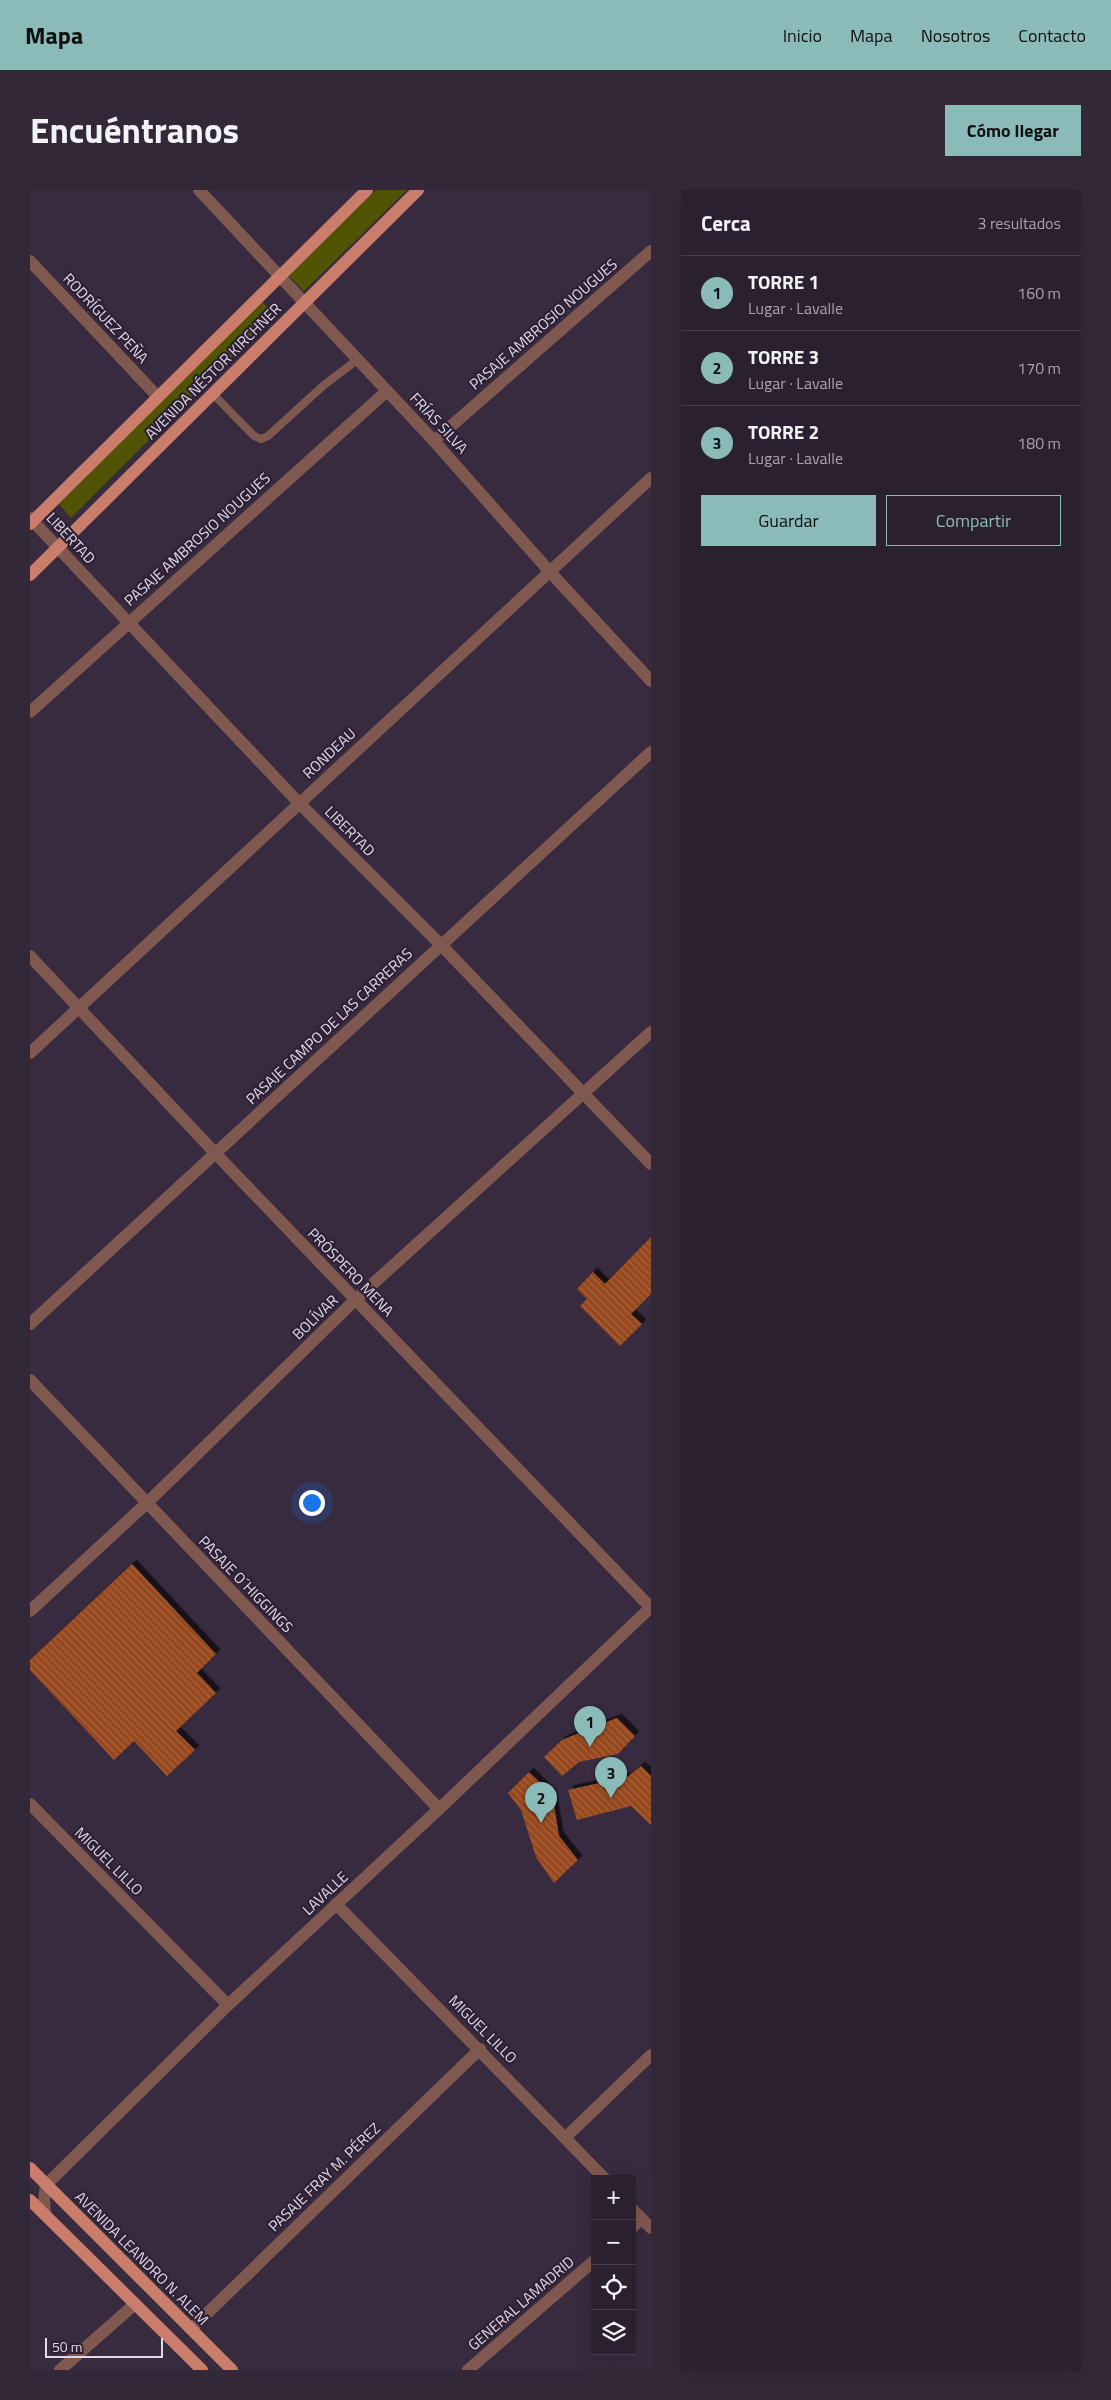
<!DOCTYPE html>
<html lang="es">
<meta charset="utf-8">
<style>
body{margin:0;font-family:"Titillium Web",sans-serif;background:#332837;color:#f1f3f6}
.controls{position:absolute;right:15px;bottom:15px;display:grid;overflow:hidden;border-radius:0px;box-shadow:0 5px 20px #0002}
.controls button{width:45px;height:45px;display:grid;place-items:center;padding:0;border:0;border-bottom:1px solid #473e4b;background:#2b202f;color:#f1f3f6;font:25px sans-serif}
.scale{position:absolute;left:15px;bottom:12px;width:118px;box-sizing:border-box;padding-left:5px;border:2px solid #e2d9e7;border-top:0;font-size:14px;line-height:18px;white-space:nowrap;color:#e2d9e7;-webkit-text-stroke:4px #2f2135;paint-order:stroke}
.you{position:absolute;left:281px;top:1312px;width:18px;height:18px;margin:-12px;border:4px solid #fff;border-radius:50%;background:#1a73e8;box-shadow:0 0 0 8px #1a73e833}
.badge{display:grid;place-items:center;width:32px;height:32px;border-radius:50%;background:#8bbbb9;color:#111;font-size:16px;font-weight:700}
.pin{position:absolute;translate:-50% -41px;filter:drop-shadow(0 1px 2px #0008)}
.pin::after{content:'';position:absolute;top:26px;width:18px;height:15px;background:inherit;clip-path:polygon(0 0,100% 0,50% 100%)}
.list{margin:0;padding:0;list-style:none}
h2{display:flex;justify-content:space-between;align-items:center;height:65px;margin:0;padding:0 20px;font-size:21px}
h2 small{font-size:16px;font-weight:400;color:#a6a3aa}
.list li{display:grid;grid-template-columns:32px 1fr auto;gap:15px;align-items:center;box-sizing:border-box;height:75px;padding:0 20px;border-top:1px solid #473e4b}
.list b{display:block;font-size:19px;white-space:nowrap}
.list p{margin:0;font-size:16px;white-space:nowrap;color:#a6a3aa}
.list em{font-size:16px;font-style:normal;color:#a6a3aa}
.actions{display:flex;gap:10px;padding:15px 20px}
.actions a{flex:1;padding:11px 0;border:1px solid #8bbbb9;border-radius:0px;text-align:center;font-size:18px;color:#8bbbb9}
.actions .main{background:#8bbbb9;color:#111}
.icon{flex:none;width:28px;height:28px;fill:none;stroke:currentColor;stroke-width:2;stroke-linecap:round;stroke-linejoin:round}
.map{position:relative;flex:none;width:621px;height:2180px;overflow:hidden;border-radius:0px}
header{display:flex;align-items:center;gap:30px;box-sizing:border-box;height:70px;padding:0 25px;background:#8bbbb9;color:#111}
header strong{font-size:24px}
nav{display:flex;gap:28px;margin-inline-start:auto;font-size:18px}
.intro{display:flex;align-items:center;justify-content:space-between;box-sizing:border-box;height:120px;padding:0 30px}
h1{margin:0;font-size:35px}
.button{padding:12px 22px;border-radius:0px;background:#8bbbb9;color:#111;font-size:18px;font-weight:700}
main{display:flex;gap:30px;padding:0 30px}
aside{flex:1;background:#2b202f;border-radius:0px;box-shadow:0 5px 20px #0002}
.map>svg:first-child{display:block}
</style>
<header>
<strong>Mapa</strong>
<nav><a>Inicio</a><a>Mapa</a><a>Nosotros</a><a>Contacto</a></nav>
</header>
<div class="intro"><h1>Encuéntranos</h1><a class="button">Cómo llegar</a></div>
<main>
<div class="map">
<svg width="621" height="2180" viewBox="0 0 621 2180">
<defs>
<pattern id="building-back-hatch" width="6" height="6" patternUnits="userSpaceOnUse" patternTransform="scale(1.25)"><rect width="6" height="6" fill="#97481f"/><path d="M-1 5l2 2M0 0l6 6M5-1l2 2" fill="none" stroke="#a56240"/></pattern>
<filter id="shadow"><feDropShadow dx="4.5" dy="-4.5" stdDeviation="0" flood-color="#0009"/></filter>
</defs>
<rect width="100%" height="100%" fill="#392b3f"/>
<path fill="#515305" d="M346 0H377L274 101 258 85Z
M231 110 244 125 41 328 29 314Z"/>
<path fill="url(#building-back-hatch)" filter="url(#shadow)" d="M621 1047V1104L601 1124 612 1134 590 1156 550 1116 557 1109 547 1099 563 1082 575 1094Z
M102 1374 186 1464 167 1483 186 1503 146 1541 165 1560 137 1586 104 1551 84 1570 0 1480V1470Z
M587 1528 605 1546 588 1564 549 1572 532 1586 514 1567 532 1550Z
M611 1576 621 1586V1635L601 1616 547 1630 538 1600 597 1587Z
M499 1582 522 1604 529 1646 548 1670 524 1693 506 1667 491 1620 478 1603Z"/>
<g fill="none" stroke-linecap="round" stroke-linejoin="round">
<path stroke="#7f5850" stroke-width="8" d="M183 204 224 246 231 249 238 246 294 195 327 170"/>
<path stroke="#7f5850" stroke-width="12" d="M169 0 404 251 520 382 621 491
M0 71 128 207
M404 251 621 61
M0 328 269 613 411 755 621 974
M0 522 357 201
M0 766 186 964 621 1418
M0 863 621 288
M0 1134 621 562
M0 1190 409 1619
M0 1421 117 1313 325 1110 621 842
M0 1614 198 1815
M306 1714 575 1989
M536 1947 621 1865
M602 2019 621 2038
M15 2025 14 2010 16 1995
M602 2037 612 2029
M161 2139 450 1859
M30 2180 105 2114
M438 2180 565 2070"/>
<path stroke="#7f5850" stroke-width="12" d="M16 1995 198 1815 409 1619 621 1417"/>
<path stroke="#cb7d6c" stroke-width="12" d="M0 334 337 0
M0 385 388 0
M0 1978 202 2180
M0 2010 172 2180"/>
</g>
<g text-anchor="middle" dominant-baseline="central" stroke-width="4.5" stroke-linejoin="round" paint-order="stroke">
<g font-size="15" fill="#e2d9e7" stroke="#2f2135">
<text transform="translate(76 128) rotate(47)">RODRÍGUEZ PEÑA</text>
<text transform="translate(513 134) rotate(-41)">PASAJE AMBROSIO NOUGUES</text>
<text transform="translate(183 181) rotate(-45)">AVENIDA NÉSTOR KIRCHNER</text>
<text transform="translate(409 233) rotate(47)">FRÍAS SILVA</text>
<text transform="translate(41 348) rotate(47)">LIBERTAD</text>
<text transform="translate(167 349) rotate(-42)">PASAJE AMBROSIO NOUGUES</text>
<text transform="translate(299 563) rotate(-43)">RONDEAU</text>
<text transform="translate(320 641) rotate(45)">LIBERTAD</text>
<text transform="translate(299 836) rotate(-43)">PASAJE CAMPO DE LAS CARRERAS</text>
<text transform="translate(321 1082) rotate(46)">PRÓSPERO MENA</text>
<text transform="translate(285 1127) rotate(-44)">BOLÍVAR</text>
<text transform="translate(216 1394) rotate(46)">PASAJE O´HIGGINGS</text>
<text transform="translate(79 1671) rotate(45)">MIGUEL LILLO</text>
<text transform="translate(295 1703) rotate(-43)">LAVALLE</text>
<text transform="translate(453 1839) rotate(45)">MIGUEL LILLO</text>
<text transform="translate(294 1987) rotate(-44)">PASAJE FRAY M. PÉREZ</text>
<text transform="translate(112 2068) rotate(45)">AVENIDA LEANDRO N. ALEM</text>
<text transform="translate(491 2113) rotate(-41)">GENERAL LAMADRID</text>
</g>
</g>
</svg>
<div class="controls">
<button>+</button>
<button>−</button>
<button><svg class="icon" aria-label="locate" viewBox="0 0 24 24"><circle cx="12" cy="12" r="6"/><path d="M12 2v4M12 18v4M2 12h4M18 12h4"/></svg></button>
<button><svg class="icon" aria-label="layers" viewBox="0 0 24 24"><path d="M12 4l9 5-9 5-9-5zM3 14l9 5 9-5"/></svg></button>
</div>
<div class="scale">50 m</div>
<div class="you"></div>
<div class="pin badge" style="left:560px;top:1557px">1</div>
<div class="pin badge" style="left:511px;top:1633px">2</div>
<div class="pin badge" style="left:581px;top:1608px">3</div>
</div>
<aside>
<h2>Cerca<small>3 resultados</small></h2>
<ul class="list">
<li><span class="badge">1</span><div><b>TORRE 1</b><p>Lugar · Lavalle</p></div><em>160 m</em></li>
<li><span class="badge">2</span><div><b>TORRE 3</b><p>Lugar · Lavalle</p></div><em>170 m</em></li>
<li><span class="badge">3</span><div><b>TORRE 2</b><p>Lugar · Lavalle</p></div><em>180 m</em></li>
</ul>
<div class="actions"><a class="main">Guardar</a><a>Compartir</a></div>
</aside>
</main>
